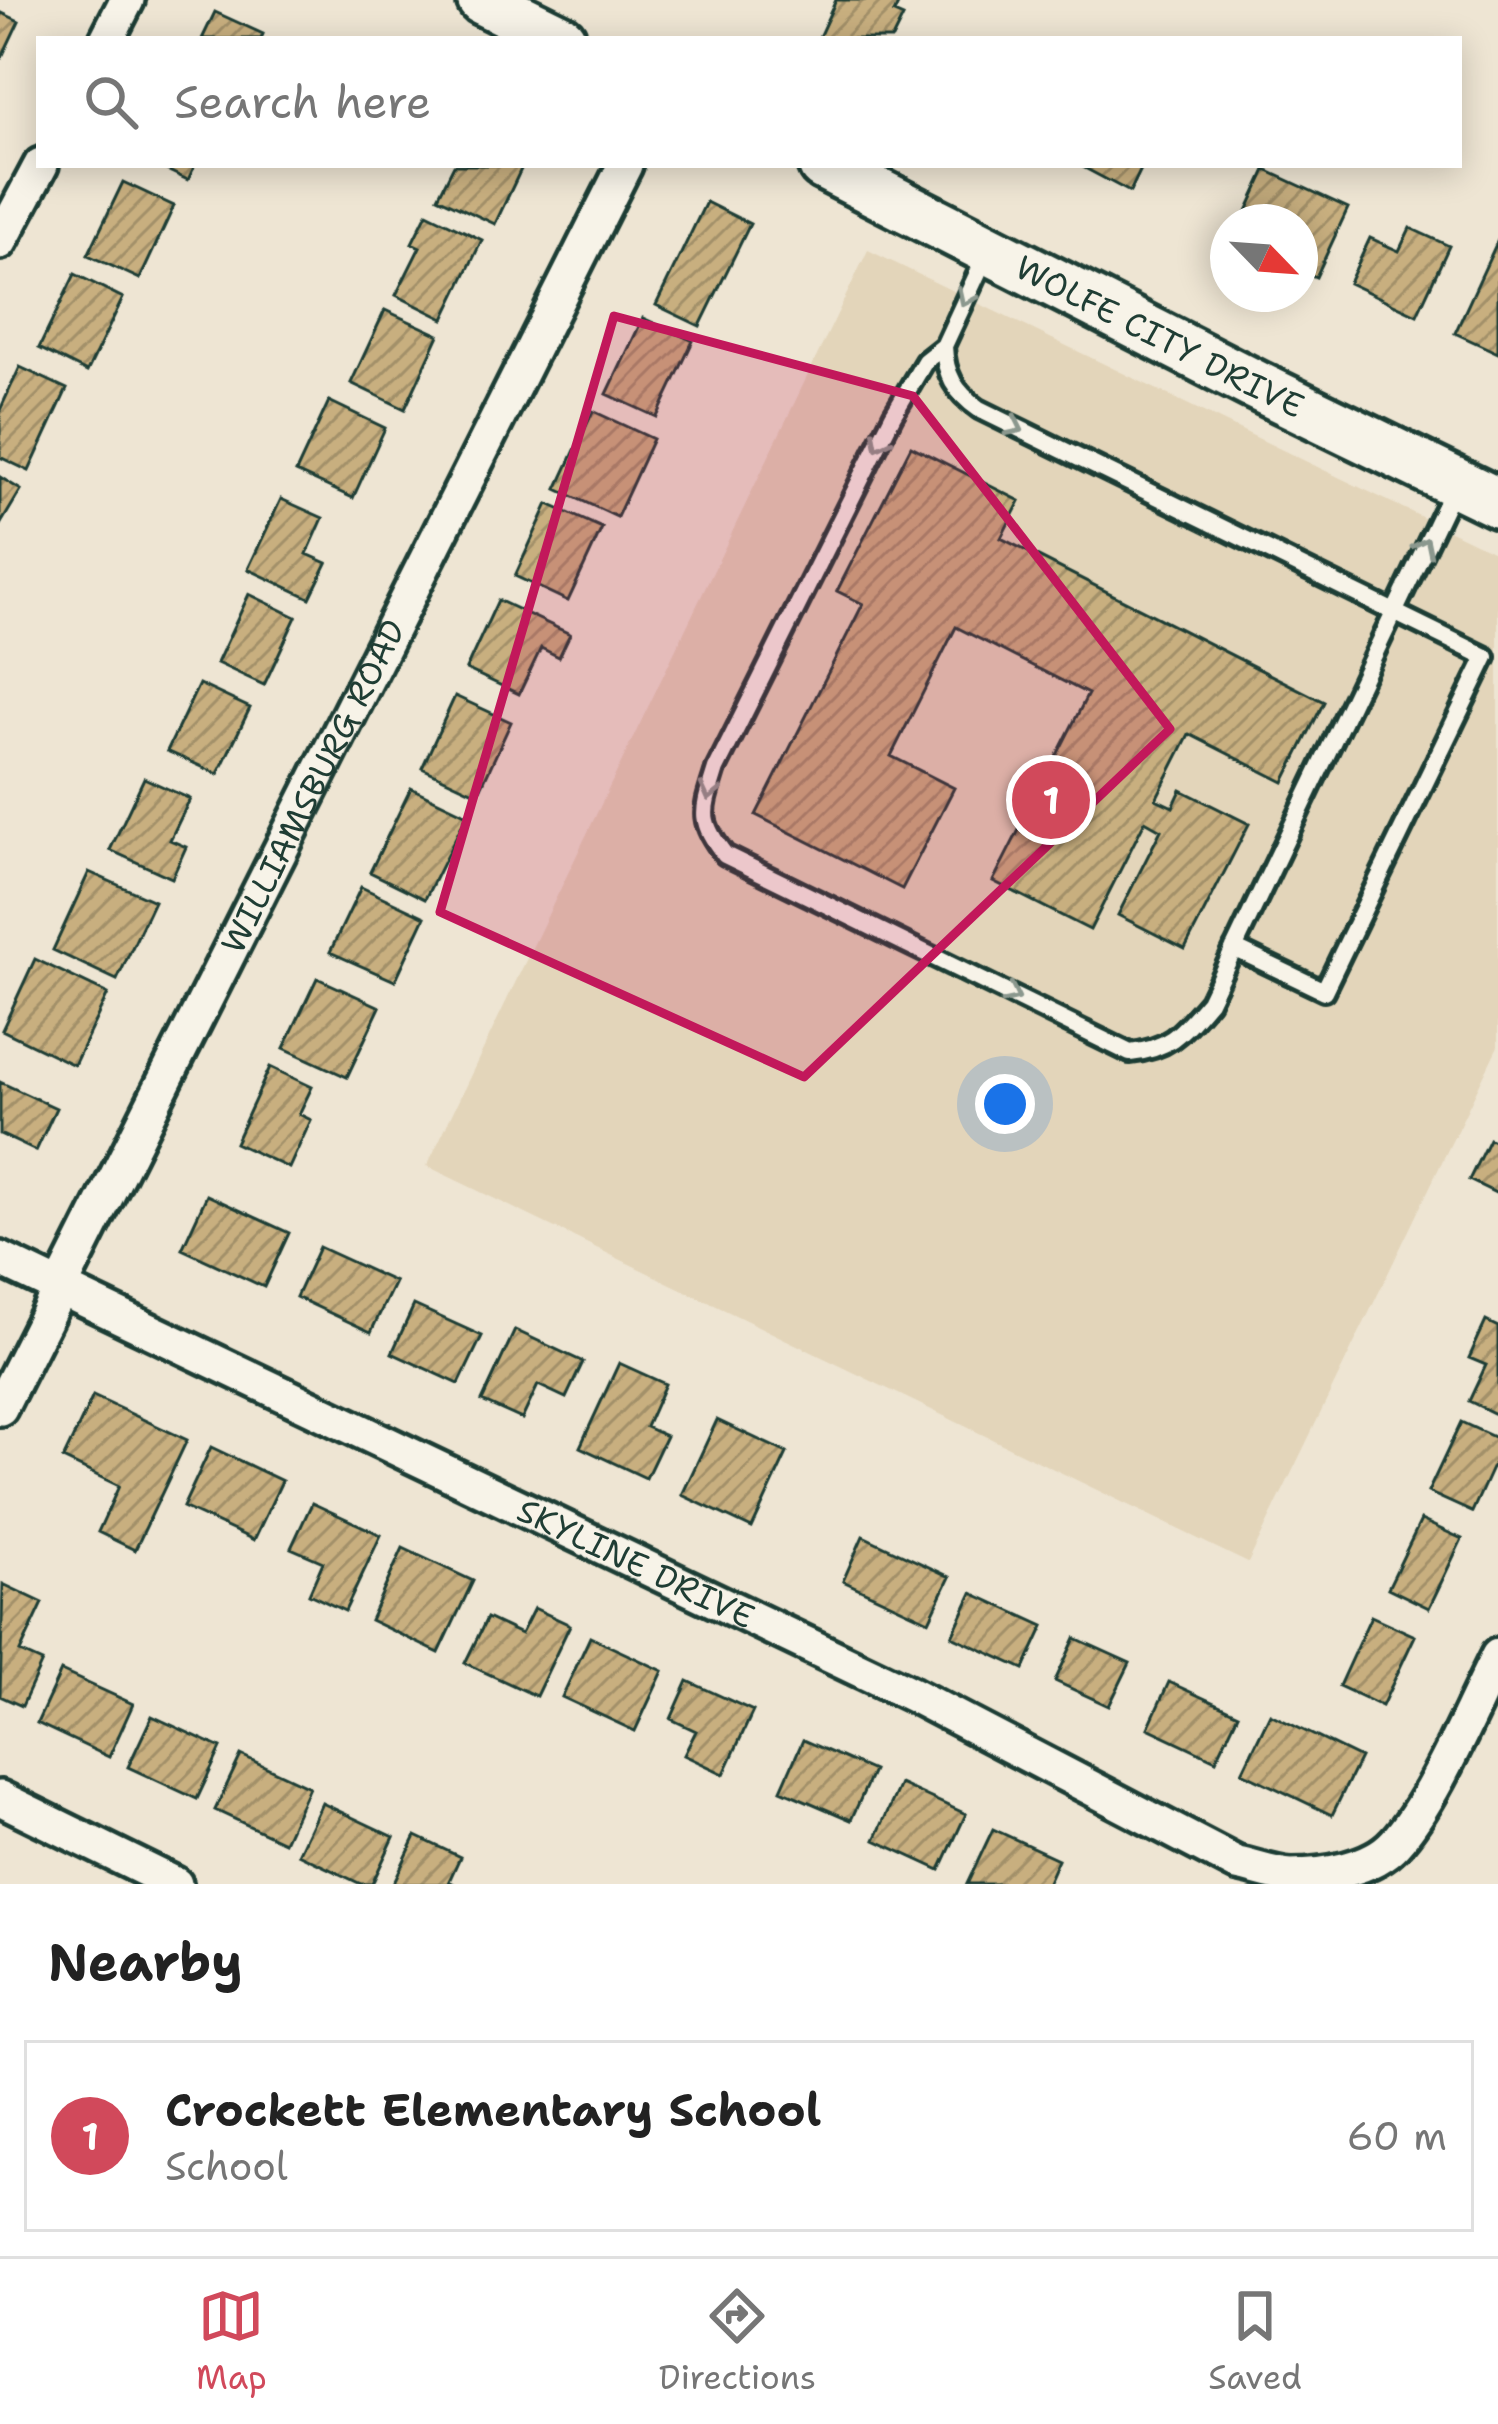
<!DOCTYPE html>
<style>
body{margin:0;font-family:"Shantell Sans",sans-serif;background:#f2f2f2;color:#222}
.compass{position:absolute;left:1210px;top:204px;width:108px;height:108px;border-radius:50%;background:#fff;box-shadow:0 6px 30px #0003;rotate:115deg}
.you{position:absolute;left:1005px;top:1104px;width:42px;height:42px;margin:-30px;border:9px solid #fff;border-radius:50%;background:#1a73e8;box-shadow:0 0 0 18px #1a73e833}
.badge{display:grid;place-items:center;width:78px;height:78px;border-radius:50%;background:#d1495b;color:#fff;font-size:39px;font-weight:700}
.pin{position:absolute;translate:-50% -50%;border:6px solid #fff;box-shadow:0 3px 12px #0006}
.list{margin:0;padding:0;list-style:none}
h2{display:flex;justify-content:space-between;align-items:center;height:156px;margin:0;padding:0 48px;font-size:51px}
h2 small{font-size:39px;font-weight:400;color:#767676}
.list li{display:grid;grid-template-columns:78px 1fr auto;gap:36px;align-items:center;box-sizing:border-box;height:192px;margin:0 24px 24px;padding:0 24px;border:3px solid #e0e0e0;border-radius:0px}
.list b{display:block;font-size:45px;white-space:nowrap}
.list p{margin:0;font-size:39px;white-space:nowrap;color:#767676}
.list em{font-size:39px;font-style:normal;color:#767676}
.icon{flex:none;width:66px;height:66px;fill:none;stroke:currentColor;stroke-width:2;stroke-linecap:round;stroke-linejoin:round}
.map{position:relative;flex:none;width:1498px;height:1884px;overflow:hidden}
.search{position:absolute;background:#fff;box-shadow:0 6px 30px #0003;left:36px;right:36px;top:36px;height:132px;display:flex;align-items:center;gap:30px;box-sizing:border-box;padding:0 42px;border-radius:0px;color:#767676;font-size:45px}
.sheet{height:372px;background:#fff}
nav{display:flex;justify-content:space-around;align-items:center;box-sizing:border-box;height:168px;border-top:3px solid #e0e0e0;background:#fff;font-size:33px;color:#767676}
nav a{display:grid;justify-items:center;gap:6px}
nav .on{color:#d1495b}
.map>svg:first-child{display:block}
</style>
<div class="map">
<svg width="1498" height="1884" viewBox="0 0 1498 1884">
<defs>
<pattern id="building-hatch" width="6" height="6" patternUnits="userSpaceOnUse" patternTransform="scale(3)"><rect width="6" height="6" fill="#c8af7f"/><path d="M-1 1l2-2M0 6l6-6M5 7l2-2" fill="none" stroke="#a29069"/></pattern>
</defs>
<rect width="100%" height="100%" fill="#eee5d3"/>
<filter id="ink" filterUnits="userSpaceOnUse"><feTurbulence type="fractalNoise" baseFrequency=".00833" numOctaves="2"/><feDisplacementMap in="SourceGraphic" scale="24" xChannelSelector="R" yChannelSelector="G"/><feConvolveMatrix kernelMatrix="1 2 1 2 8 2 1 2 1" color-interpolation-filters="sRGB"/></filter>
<g filter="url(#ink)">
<path fill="#e3d5ba" d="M868 250 1498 554V1046L1248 1563 427 1166Z"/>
<path fill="url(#building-hatch)" stroke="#1f3d34" stroke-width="3" d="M836 0H900L894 13 903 17 892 39H823L819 37Z
M0 12 19 21 0 61Z
M215 12 263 34 261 39H202Z
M156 165H195L188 180Z
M454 165H523L495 224 438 197Z
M1079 165H1143L1130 192Z
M1266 170 1348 208 1316 277 1300 270V222H1242Z
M123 182 174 206 140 279 88 255Z
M706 202 750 224 700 326 656 305Z
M427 213 482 240 444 319 396 295 420 247 412 243Z
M1410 228 1449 246 1417 315 1349 283 1370 238 1399 251Z
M1498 240V353L1455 333Z
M75 274 123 298 87 372 39 348Z
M385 310 439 335 405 409 351 383Z
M643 318 693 341 657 417 607 394Z
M20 367 67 389 29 471 0 457V410Z
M329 401 385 428 353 498 296 472Z
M593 411 653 439 617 517 557 489Z
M911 446 1020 501 1001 538 1324 702 1284 782 1189 734 1156 799 1173 807 1181 790 1249 824 1185 949 1118 915 1161 830 1145 821 1090 930 993 881 1088 694 956 627 891 756 954 788 902 889 756 815 863 604 837 591Z
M0 477 21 490 0 525Z
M281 499 323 518 307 554 327 563 310 598 248 569Z
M548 504 602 528 568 601 515 576Z
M249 594 296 617 264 685 217 663Z
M498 600 570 634 559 657 541 648 519 694 466 669Z
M199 684 250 708 218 774 167 751Z
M455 696 511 722 478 794 422 768Z
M144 778 190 799 170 840 186 847 172 878 110 850Z
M411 788 467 815 425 899 370 872Z
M89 872 154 901 117 980 53 950Z
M361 887 425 917 395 981 330 952Z
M35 959 108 994 74 1065 2 1030Z
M317 978 380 1007 347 1077 284 1048Z
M270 1067 312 1087 299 1114 311 1120 289 1168 235 1143Z
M0 1082 56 1108 36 1151 0 1134Z
M1489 1139 1498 1143V1194L1469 1180Z
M207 1195 289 1233 264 1287 182 1249Z
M319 1247 395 1282 371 1332 296 1297Z
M414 1305 482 1336 459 1384 392 1353Z
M1486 1321 1498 1327V1415L1469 1401 1486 1365 1469 1358Z
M515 1330 583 1362 566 1398 538 1385 522 1419 482 1401Z
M619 1363 665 1384 646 1427 666 1436 646 1478 580 1447Z
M93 1396 187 1440 135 1550 98 1532 119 1486 63 1459Z
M717 1420 787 1453 752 1528 682 1495Z
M1461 1422 1498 1439V1455L1472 1512 1428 1492Z
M211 1447 282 1481 254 1540 183 1507Z
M312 1503 381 1535 345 1611 309 1594 323 1562 291 1548Z
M1421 1520 1462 1539 1429 1608 1388 1588Z
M863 1536 950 1577 929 1621 843 1581Z
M403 1548 473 1581 439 1653 370 1620Z
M3 1584 43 1603 20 1652 42 1662 22 1706 0 1696Z
M972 1593 1044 1626 1024 1669 952 1636Z
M534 1608 570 1625 536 1696 465 1663 487 1618 521 1634Z
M1371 1616 1415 1636 1382 1706 1339 1686Z
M590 1637 663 1671 635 1731 562 1697Z
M1075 1638 1130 1663 1109 1706 1055 1681Z
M61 1671 133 1704 109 1757 37 1723Z
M688 1681 753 1711 724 1774 684 1755 696 1731 671 1719Z
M1169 1682 1238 1714 1216 1760 1148 1728Z
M1270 1714 1360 1758 1332 1815 1242 1772Z
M152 1716 221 1748 197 1799 128 1767Z
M803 1740 873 1771 851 1820 781 1790Z
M241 1755 309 1787 284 1842 215 1810Z
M900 1784 966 1814 940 1870 875 1840Z
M322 1803 394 1837 372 1884H361L298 1854Z
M993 1829 1058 1859 1047 1884H967Z
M416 1836 460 1857 449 1881 454 1884H393Z"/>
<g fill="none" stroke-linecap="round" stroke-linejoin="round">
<defs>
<path id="service" d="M988 251 944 346 925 361 893 415 716 769C703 811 697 819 725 855L1130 1053C1171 1049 1183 1031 1209 1001L1455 485
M944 346C945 375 955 392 979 409L1486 657 1324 991 1234 948"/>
<g id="minor">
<path d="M107 39 127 0"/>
<path d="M0 242 41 165"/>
<path id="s1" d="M0 1259 913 1695 1237 1864C1254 1867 1274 1875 1291 1876 1324 1876 1372 1869 1395 1843 1433 1802 1471 1709 1498 1656"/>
<path id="s2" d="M0 1408 625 165"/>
<path d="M0 1798 175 1884"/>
</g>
<g id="secondary">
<path d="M482 0 561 39"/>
<path id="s3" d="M823 165 1255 385 1498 503"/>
</g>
</defs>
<use href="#service" stroke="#1f3d34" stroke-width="26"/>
<use href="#minor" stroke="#1f3d34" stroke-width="42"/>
<use href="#secondary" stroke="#1f3d34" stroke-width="57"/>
<use href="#service" stroke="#f7f3e8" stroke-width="16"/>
<use href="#minor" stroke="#f7f3e8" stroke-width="33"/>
<use href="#secondary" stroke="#f7f3e8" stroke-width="48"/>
</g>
<defs><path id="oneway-chevron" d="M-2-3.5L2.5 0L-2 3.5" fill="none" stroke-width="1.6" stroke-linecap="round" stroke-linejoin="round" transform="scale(3)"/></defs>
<g stroke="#8b988e">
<use href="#oneway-chevron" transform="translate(966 298) rotate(115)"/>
<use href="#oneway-chevron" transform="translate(1015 427) rotate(26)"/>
<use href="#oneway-chevron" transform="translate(880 442) rotate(117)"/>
<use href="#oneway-chevron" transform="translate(1424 546) rotate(-64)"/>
<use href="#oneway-chevron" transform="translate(710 792) rotate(104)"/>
<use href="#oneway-chevron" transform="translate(1012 995) rotate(26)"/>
</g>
</g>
<path fill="#c2185b" fill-opacity="0.2" stroke="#c2185b" stroke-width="9" stroke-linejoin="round" d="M614 316 913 396 1170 729 804 1077 440 912Z"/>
<g text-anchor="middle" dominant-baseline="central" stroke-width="12" stroke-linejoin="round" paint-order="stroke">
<g font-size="33" fill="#1f3d34" stroke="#f7f3e8">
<text stroke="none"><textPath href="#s3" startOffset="378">WOLFE CITY DRIVE</textPath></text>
<text stroke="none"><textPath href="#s2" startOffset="696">WILLIAMSBURG ROAD</textPath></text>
<text stroke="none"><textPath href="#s1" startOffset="705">SKYLINE DRIVE</textPath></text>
</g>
</g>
</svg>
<svg class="compass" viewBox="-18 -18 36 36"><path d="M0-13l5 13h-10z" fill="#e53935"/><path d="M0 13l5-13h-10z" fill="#767676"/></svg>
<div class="you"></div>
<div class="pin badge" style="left:1051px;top:800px">1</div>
<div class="search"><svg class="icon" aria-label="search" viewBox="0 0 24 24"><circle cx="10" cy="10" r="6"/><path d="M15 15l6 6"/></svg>Search here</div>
</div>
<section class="sheet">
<h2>Nearby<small></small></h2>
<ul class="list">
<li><span class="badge">1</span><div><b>Crockett Elementary School</b><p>School</p></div><em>60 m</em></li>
</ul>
</section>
<nav>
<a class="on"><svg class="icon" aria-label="map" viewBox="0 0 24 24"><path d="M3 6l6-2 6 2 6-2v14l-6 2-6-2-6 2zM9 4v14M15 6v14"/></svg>Map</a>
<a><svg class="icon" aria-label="directions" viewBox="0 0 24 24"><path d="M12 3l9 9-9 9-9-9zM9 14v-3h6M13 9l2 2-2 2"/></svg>Directions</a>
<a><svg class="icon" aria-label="saved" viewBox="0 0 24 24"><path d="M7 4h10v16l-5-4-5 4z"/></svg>Saved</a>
</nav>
